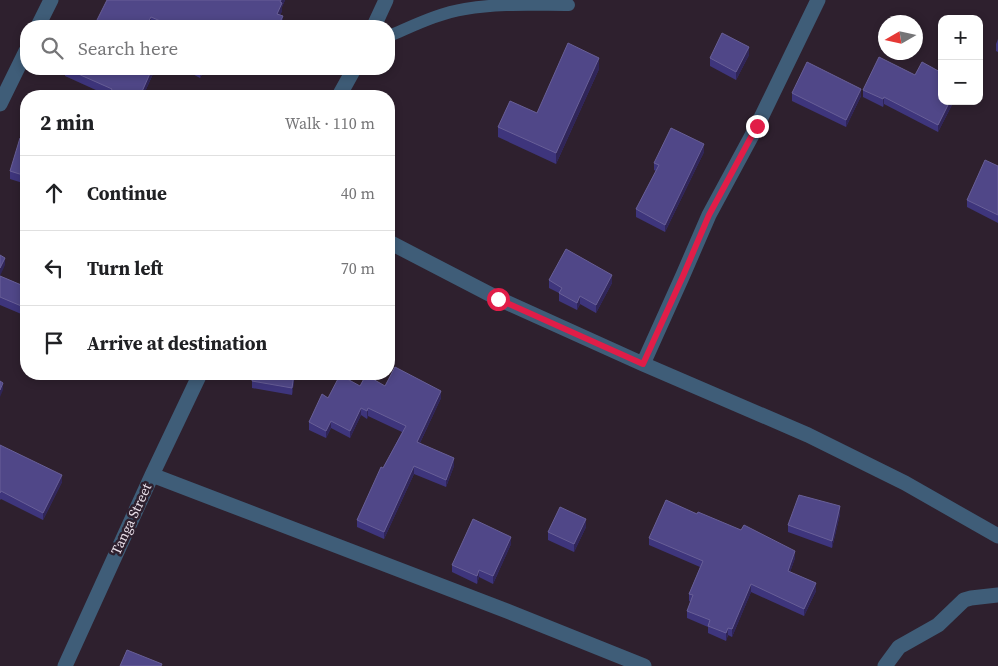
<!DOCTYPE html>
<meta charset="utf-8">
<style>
body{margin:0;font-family:"Source Serif 4",serif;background:#f6f6f6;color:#202124}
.controls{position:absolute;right:15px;top:15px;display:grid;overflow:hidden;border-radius:10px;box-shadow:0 2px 8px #0003}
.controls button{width:45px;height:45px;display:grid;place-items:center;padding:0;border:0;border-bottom:1px solid #e0e0e0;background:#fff;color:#202124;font:25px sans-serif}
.compass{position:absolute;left:878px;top:15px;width:45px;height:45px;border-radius:50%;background:#fff;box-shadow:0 2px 8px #0003;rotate:261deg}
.stop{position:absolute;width:15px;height:15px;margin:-11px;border:4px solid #e11d48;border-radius:50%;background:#fff}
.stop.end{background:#e11d48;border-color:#fff;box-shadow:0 1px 5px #0008}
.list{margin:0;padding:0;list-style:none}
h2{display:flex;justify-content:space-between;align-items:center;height:65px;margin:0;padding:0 20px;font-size:21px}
h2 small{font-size:16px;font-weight:400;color:#757577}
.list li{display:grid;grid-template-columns:32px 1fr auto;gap:15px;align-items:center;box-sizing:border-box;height:75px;padding:0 20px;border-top:1px solid #e0e0e0}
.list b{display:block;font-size:19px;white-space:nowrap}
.list em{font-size:16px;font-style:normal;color:#757577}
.icon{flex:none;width:28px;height:28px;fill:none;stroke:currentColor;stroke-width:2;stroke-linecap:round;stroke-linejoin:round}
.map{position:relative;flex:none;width:998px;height:666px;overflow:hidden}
.search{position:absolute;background:#fff;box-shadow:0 2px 8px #0003;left:20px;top:20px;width:375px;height:55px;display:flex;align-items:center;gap:12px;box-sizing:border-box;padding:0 18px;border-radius:20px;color:#757577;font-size:19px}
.panel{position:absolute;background:#fff;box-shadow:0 2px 8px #0003;left:20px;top:90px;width:375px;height:290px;border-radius:20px}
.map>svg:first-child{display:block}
</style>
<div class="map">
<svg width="998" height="666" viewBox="0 0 998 666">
<rect width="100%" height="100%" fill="#2e202e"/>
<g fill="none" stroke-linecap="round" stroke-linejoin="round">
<path stroke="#3f5d78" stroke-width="12" d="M389 36C413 26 439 13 465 9 499 3 534 5 569 5"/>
<path stroke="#3f5d78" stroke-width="15" d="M38 26 51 0
M374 26 386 0
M339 96 354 69
M0 104 26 51
M389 242 499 299 643 364 808 435 905 483 998 536
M643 364 683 275 709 215 757 126 818 0
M152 475 507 611 644 666
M65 666 152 475 200 374
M885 666 899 647 938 625 964 600 971 598 998 595"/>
</g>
<path fill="#3e357c" d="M107 0H285L282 7V11L280 15 283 24 282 26H155Z
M998 39V52L996 51V44Z
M749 55 736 80 710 66V58Z
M65 69H153V74L143 96H109L65 76Z
M183 69H205L200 78Z
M599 69 556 164 498 137V127L537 113Z
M863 90 942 101H954L938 132 884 104 883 107 863 97Z
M792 93 861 96 846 127 792 101Z
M26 140V184L10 179V171Z
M704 152 665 232 636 217V209L656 171 654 170V163Z
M998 166V223L967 207V200Z
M0 276 26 287V316L0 305Z
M549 280 612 283 596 313 580 304 577 310 559 301V293L549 288Z
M295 374 292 395 252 388V381Z
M360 386H385L441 398 420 443 454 466 446 487 414 474 384 539 357 527V520L383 468 402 432 368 416 367 419 361 415 350 438 331 428 326 438 309 430V422L328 398Z
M0 445 62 482 43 520 1 499 0 500Z
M840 514 832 548 788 532V525Z
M586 527 574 552 548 540V532Z
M649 538 795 558 790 572 816 591 804 616 751 592 732 637 728 635 726 641 708 633V627L687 618V611L691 602 689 601V594L700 567 649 545Z
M511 544 493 584 479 577 477 584 452 572V565Z"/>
<path fill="#302558" d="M281 0H285L282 7V11L277 22V14Z
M283 16V24L282 26H278Z
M151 17V25L150 26H146Z
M749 47V55L736 80V72Z
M599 58V69L556 164V153Z
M152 69H153V74L143 96H140Z
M200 69H205L200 78Z
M861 89V96L846 127V120Z
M884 97V104L883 107V99Z
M950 101H954L938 132V125Z
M704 144V152L665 232V225Z
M5 258V265L0 276V268Z
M612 275V283L596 313V305Z
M580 296V304L577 310V303Z
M294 374H295L292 395V388Z
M3 383V390L0 397V390Z
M441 391V398L417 449V442Z
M361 408V415L350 438V431Z
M368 408V416L367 419V411Z
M331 421V428L326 438V431Z
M454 458V466L446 487V480Z
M414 466V474L384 539V532Z
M62 475V482L43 520V513Z
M840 506V514L832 548V541Z
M586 519V527L574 552V544Z
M511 537V544L493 584V576Z
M795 551V558L788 578V571Z
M479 570V577L477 584V576Z
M816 583V591L804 616V609Z
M751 584V592L732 637V629Z
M728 628V635L726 641V633Z"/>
<path fill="#504788" stroke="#685f97" d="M107 0H281L280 2 282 3 277 14 283 16 278 26H172L151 17 146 26H94Z
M722 33 749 47 736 72 710 58Z
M568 43 599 58 556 153 498 127 510 101 537 113Z
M879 57 915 75 922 62 942 73V101H950L938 125 884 97 883 99 863 90Z
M807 62 861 89 846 120 792 93Z
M67 69H152L140 96H117L110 93 112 89Z
M671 128 704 144 665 225 636 209 659 165 654 163Z
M20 138 26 140V176L10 171Z
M985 160 998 166V215L967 200Z
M566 249 612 275 596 305 580 296 577 303 559 293 562 288 549 280Z
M0 255 5 258 0 268Z
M0 276 26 287V308L0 297Z
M395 367 441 391 417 442 454 458 446 480 414 466 384 532 357 520 381 467 383 468 406 426 368 408 367 411 361 408 350 431 331 421 326 431 309 422 322 394 328 398 340 375 360 386 366 375 385 386Z
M253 374H294L292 388 252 381Z
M0 381 3 383 0 390Z
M0 445 62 475 43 513 1 491 0 493Z
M799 495 840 506 832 541 788 525Z
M666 500 697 514 698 512 741 530 744 525 795 551 788 571 816 583 804 609 751 584 732 629 728 628 726 633 708 626 710 620 687 611 693 595 689 594 703 561 649 538Z
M560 507 586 519 574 544 548 532Z
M473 519 511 537 493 576 479 570 477 576 452 565Z
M127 650 162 664 161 666H120Z"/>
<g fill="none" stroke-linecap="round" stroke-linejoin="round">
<path stroke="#e11d48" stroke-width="6" d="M498 299 643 364 683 276 709 215 757 126"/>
</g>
<g text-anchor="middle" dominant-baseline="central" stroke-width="5" stroke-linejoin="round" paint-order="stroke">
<g font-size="14" fill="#eae0ea" stroke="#2e202e">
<text transform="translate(131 519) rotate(-65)">Tanga Street</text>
</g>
</g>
</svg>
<div class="controls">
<button>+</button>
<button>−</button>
</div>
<svg class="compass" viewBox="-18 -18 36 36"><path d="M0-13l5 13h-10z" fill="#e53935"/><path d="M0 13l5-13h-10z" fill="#757577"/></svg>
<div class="stop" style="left:498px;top:299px"></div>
<div class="stop end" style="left:757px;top:126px"></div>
<div class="search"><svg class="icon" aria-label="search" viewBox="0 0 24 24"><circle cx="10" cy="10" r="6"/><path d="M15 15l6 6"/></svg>Search here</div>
<section class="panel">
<h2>2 min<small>Walk · 110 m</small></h2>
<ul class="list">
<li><svg class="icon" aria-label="ahead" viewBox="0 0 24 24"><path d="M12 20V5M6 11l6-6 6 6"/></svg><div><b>Continue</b></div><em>40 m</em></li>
<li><svg class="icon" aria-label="left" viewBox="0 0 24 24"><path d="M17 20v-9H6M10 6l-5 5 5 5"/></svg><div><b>Turn left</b></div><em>70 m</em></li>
<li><svg class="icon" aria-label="arrive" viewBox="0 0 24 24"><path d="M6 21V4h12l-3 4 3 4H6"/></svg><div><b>Arrive at destination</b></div></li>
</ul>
</section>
</div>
